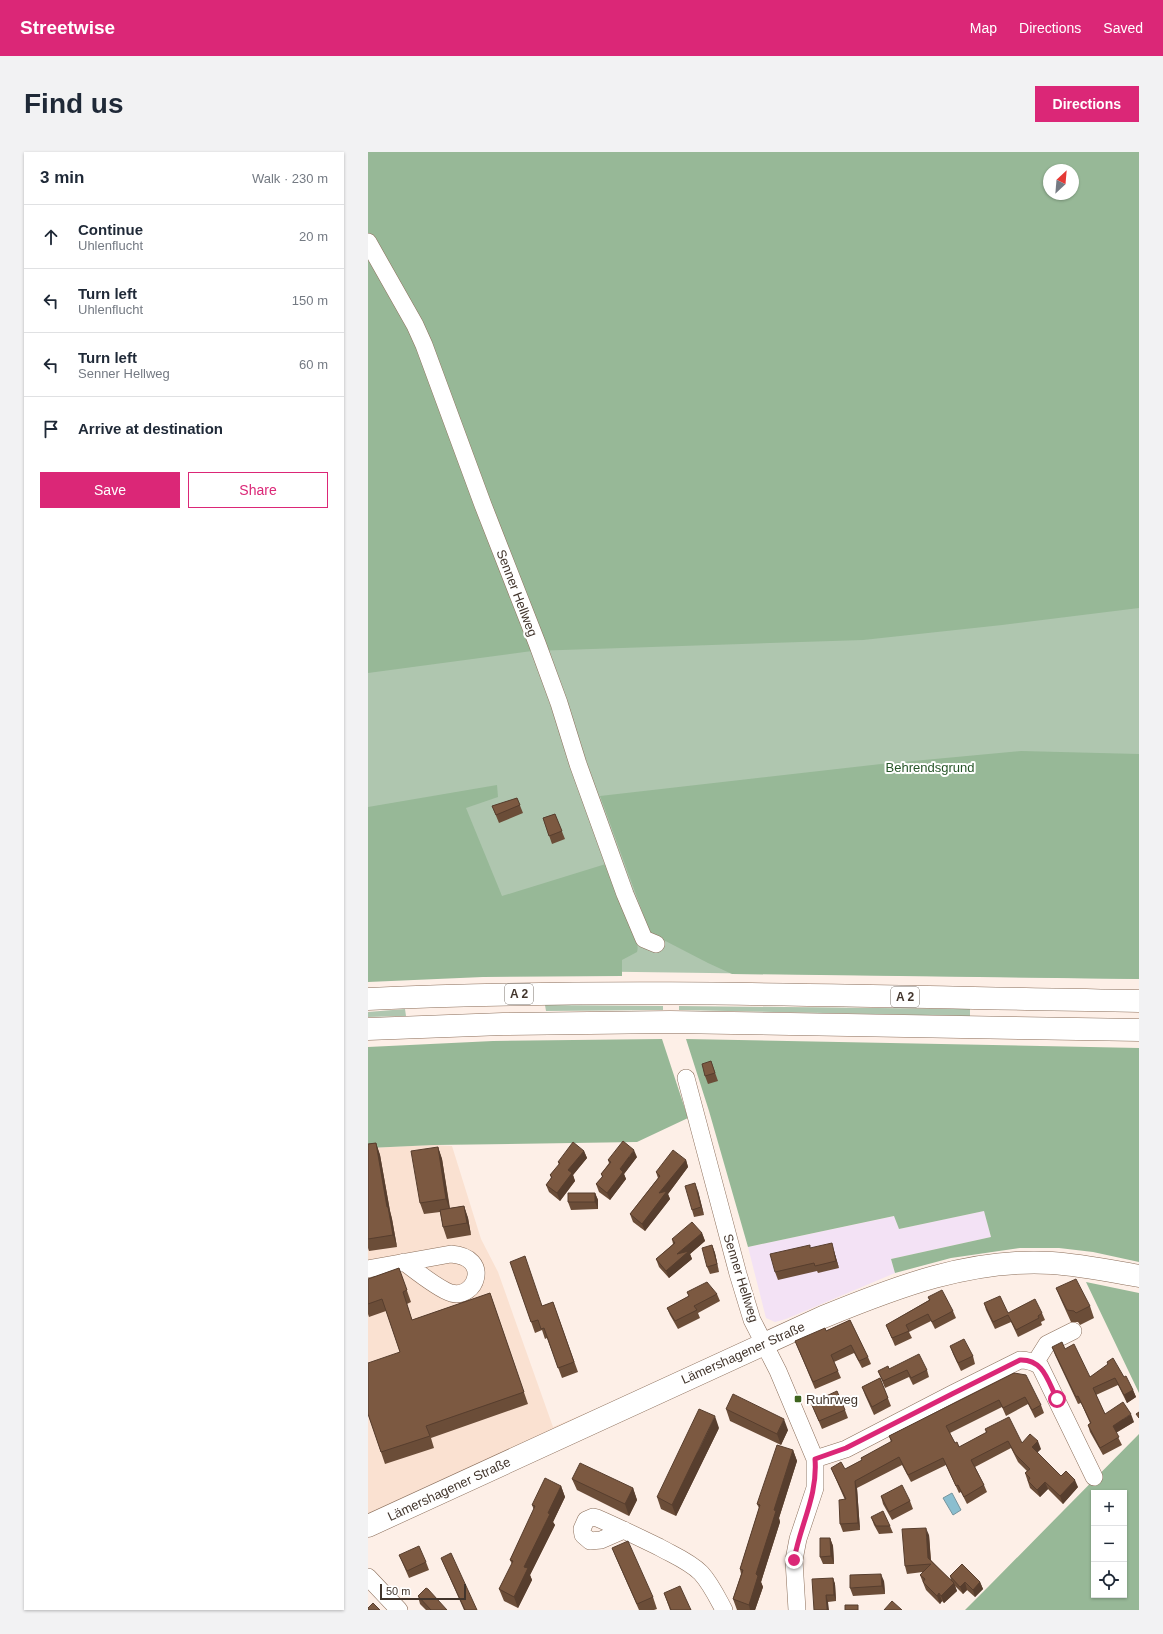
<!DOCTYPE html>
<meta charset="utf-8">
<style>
body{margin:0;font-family:Arial,sans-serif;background:#f2f2f3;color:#1f2937}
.controls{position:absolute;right:12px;bottom:12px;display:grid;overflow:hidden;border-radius:0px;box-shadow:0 1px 3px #0004}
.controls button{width:36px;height:36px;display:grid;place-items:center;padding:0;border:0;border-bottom:1px solid #e0e1e3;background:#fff;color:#1f2937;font:20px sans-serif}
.compass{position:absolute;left:675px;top:12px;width:36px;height:36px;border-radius:50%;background:#fff;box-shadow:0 1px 3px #0004;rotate:26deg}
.scale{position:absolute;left:12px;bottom:10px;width:86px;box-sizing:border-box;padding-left:4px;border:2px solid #42352c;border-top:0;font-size:11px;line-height:14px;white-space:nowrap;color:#42352c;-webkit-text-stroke:3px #fff;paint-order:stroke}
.stop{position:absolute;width:12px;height:12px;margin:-9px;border:3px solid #db2777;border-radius:50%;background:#fff}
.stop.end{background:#db2777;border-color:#fff;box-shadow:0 1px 4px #0008}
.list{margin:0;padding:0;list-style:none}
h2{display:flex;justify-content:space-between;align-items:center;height:52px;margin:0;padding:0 16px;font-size:17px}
h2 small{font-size:13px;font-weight:400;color:#747a83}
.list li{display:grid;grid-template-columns:26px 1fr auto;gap:12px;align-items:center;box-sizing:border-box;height:64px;padding:0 16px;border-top:1px solid #e0e1e3}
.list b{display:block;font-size:15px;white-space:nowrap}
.list p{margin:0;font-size:13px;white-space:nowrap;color:#747a83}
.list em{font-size:13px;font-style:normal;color:#747a83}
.actions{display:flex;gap:8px;padding:12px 16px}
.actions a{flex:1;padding:9px 0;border:1px solid #db2777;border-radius:0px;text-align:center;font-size:14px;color:#db2777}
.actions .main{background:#db2777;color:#fff}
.icon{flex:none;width:22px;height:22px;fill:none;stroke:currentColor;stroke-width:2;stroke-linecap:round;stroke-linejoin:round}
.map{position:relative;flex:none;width:771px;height:1458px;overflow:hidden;border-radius:0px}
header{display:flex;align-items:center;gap:24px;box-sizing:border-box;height:56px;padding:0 20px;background:#db2777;color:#fff}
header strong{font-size:19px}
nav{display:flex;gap:22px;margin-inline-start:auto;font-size:14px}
.intro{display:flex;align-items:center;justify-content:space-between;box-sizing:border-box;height:96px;padding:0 24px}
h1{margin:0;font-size:28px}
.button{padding:10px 18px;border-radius:0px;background:#db2777;color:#fff;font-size:14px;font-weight:700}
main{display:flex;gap:24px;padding:0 24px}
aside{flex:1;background:#fff;border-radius:0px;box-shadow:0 1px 3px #0004}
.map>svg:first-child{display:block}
</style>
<header>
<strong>Streetwise</strong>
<nav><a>Map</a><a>Directions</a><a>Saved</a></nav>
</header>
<div class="intro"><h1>Find us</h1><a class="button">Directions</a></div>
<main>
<aside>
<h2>3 min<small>Walk · 230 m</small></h2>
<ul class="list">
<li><svg class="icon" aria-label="ahead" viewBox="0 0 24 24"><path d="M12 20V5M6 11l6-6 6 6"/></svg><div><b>Continue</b><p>Uhlenflucht</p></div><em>20 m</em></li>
<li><svg class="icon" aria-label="left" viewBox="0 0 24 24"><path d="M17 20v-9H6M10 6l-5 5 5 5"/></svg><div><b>Turn left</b><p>Uhlenflucht</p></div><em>150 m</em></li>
<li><svg class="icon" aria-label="left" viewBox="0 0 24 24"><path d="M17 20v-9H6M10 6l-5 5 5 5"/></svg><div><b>Turn left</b><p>Senner Hellweg</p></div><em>60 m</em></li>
<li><svg class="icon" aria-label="arrive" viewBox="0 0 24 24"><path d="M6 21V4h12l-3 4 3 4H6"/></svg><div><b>Arrive at destination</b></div></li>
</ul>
<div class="actions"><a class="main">Save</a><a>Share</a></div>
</aside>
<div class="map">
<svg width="771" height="1458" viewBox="0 0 771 1458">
<rect width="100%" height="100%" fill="#fdefe7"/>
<path fill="#f3e2f5" d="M616 1059 623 1085 523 1107 527 1121 418 1167 407 1170 398 1166 380 1095 527 1064 531 1077Z"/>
<path fill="#fae1d1" d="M66 993 84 994 113 1087 130 1120 185 1275 280 1235 215 1266 55 1336 0 1362V996Z"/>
<path fill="#afc6af" d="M771 364V827L113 818 0 824V460Z
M177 853 295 854V858L178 859Z
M311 854 602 857V864L311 858Z
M37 857 38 864 0 865V860Z"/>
<path fill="#97b897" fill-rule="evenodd" d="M0 0H771V456L634 473 495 488 164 499 0 521ZM681 18H705V42H681Z
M653 599 771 602V827L364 822 340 811 282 781 232 644 513 612Z
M129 633 130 645 98 656 134 744 241 711C247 727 274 787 269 800L254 808V824L115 825 0 830V655Z
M294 887 320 966 269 990 66 993 0 996V895L125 889Z
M318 887 771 896V1110L725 1100 691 1096H652L583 1106 527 1121 523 1107 623 1085 616 1059 531 1077 526 1064 380 1095 341 959Z
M718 1130 771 1141V1241Z
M771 1282V1458H597L620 1435ZM726 1341H756V1443H726Z"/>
<path fill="#8bbecf" stroke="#75959e" d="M584 1341 593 1358 585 1363 575 1346Z"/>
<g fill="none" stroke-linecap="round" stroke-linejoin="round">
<defs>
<path id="minor" d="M0 90 47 173 56 193 115 353 169 491 191 551 210 612 257 742 276 787 288 792
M318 926 370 1122 384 1168 410 1219 447 1307V1336L430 1387 426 1408 429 1458
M0 1117 83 1102C124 1105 108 1148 83 1141 70 1137 48 1119 36 1110
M667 1211 679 1192 705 1179
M447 1307 478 1297 584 1242 652 1208C660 1208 666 1210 672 1214L726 1325
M256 1378 233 1388 222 1389 215 1383 214 1377 218 1368 225 1365 229 1366C250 1375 270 1385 291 1395 305 1403 321 1409 333 1421 343 1432 349 1445 356 1458
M0 1425 31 1458"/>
<path id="major" d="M0 1374 455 1165C528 1135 603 1106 684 1111 713 1113 742 1119 771 1124"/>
<path id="highway" d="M0 847C257 835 514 845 771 849
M0 877 135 872 302 870 771 878"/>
</defs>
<use href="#minor" stroke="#8b6e5a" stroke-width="18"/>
<use href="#major" stroke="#8b6e5a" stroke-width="23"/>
<use href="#highway" stroke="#8b6e5a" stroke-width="23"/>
<use href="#minor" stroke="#fff" stroke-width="17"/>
<use href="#major" stroke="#fff" stroke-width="22"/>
<use href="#highway" stroke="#fff" stroke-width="22"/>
</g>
<path fill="#6b4d38" d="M149 646 155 661 131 671 124 654Z
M187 662 197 687 184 692 175 666Z
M343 909 350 929 340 932 337 924Z
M8 991 12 1003 22 1059 24 1067 29 1095 1 1099 0 1096V992Z
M70 995 74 1007 82 1056 96 1054 100 1066 103 1083 79 1087 75 1075 72 1060 56 1062 52 1051Z
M216 999 219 1006 205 1023 207 1029 192 1049 181 1040 178 1033 183 1026 182 1023 191 1013 190 1010Z
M269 1005 256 1022 258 1027 242 1048 231 1040 228 1032 234 1025 233 1022 241 1011 240 1008Z
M318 1008 320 1015 300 1042 302 1047 277 1079 265 1070 262 1062 290 1026 288 1020Z
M330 1039 336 1063 326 1065 324 1058Z
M227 1041 230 1048V1057L203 1058 200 1050Z
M334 1081 337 1089 322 1102 324 1107 301 1126 291 1115 288 1107 305 1092 304 1087Z
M344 1093 347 1101 351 1120 342 1122 339 1115Z
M443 1096 466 1099 471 1116 450 1121 449 1119 410 1128 407 1120Z
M142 1110 174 1154 185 1150 210 1220 194 1226 179 1186 177 1187 174 1178 167 1181Z
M31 1116 43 1150 39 1152 44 1168 122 1141 160 1252 63 1286 66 1296 17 1312 0 1262 32 1200 18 1159 1 1165 0 1162V1127Z
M688 1136 722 1154 726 1166 712 1173 710 1170H703L693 1148Z
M319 1140 349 1142 352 1149 330 1161 332 1166 310 1177 302 1163 299 1156 321 1144Z
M560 1145 585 1159 588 1166 567 1177 563 1169 541 1180 544 1186 527 1194 518 1173 561 1148Z
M616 1151 640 1161H674L677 1168 673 1170 674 1173 650 1185 643 1170 627 1177 618 1158Z
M482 1168 500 1205 503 1212 494 1216 486 1201 466 1210 473 1226 447 1237 427 1189 458 1179Z
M582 1194 605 1204 607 1212 593 1219 585 1202Z
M684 1195 697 1197 722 1225 740 1213 739 1210 756 1225 765 1238 768 1245 759 1251 750 1233 728 1243 737 1262 766 1270 748 1281 754 1293 735 1303 722 1280 720 1273 722 1271 713 1251 710 1252 687 1203Z
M521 1217 559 1218 561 1225 545 1233 541 1225 517 1236 510 1219Z
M646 1221 673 1253 676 1261 667 1266 660 1252 638 1264 634 1255 582 1281 587 1291 591 1295 618 1281 617 1277 654 1291 673 1297 669 1300 693 1324 710 1335 695 1352 680 1337 672 1345 662 1336 657 1321 659 1319 650 1310 643 1296 607 1315 616 1333 619 1340 599 1352 593 1340 591 1341 578 1313 543 1330 534 1313 489 1336 492 1378 475 1380 472 1372 477 1348 466 1323 463 1316 477 1317 494 1308 493 1306 523 1290 521 1284Z
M512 1226 523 1254 506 1263 497 1243 494 1235Z
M443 1251 477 1258 480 1266 454 1277Z
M358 1257 420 1278 413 1293 362 1269Z
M351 1276 308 1364 293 1357 289 1345Z
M425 1298 429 1309 411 1366 412 1370 393 1430 395 1435 387 1458H369L365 1447 373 1422 372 1417 391 1356 389 1352Z
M204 1327 265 1336 269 1348 261 1364 209 1338Z
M193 1334 197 1345 185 1370 187 1373 162 1423 164 1428 150 1456 136 1449 131 1437 144 1412 142 1408 166 1358 164 1353Z
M513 1344 542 1349 545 1357 524 1368 515 1352Z
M503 1365 522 1374 525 1381 511 1382 506 1373Z
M561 1383 563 1408 583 1429 582 1424 612 1430 615 1437 607 1445 599 1438 595 1442 587 1434 589 1439 576 1451 574 1449 572 1452 558 1438 552 1423 555 1420 539 1422 537 1414Z
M462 1386 465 1394 466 1412H455L452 1405Z
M244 1396 285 1445 289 1457 286 1458H271L249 1408Z
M31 1403 58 1410 61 1418 41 1426Z
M73 1406 109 1458H96Z
M465 1426 467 1432 468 1449 460 1450 446 1458Z
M516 1429 517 1442 485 1444 482 1436Z
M296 1441 323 1458H302Z
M50 1444 79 1458H58L52 1452Z"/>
<path fill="#573e2e" d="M8 991 12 1003 22 1059 24 1067 29 1095 25 1083 19 1055Z
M70 995 74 1007 82 1059 78 1047Z
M266 998 269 1005 256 1022 258 1027 242 1048 239 1041 252 1017Z
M216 999 219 1006 205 1023 207 1029 192 1049 189 1041 200 1018Z
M318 1008 320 1015 300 1042 302 1047 277 1079 274 1072 291 1041Z
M327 1031 330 1039 336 1063 333 1055Z
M227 1041 230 1048V1057L227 1050Z
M96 1054 100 1066 103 1083 99 1071Z
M334 1081 337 1089 322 1102 324 1107 301 1126 298 1119 309 1102Z
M464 1091 466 1099 471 1116 468 1109Z
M344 1093 347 1101 351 1120 349 1112Z
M765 1238 768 1245 759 1251 756 1243Z
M763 1262 766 1270 747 1281 745 1274Z
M347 1264 351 1276 308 1364 304 1353Z
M416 1267 420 1278 413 1293 409 1282Z
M670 1289 673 1297 667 1303 664 1295Z
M425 1298 429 1309 411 1366 412 1370 393 1430 395 1435 387 1458H382L381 1453 388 1422 406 1358Z
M707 1328 710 1335 695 1352 692 1344Z
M487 1329 489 1336 492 1378 490 1371Z
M677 1330 680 1337 672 1345 669 1338Z
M193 1334 197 1345 185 1370 187 1373 162 1423 164 1428 150 1456 146 1445 156 1415 180 1361Z
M265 1336 269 1348 261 1364 257 1352Z
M558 1376 561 1383 563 1412 560 1406Z
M462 1386 465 1394 466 1412 463 1404Z
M513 1422 516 1429 517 1442 514 1434Z
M465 1426 467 1432 468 1449 466 1443Z
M597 1430 599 1438 595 1442 592 1435Z
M612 1430 615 1437 607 1445 605 1438Z
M586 1431 589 1439 576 1451 573 1444Z
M571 1441 574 1449 572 1452 569 1444Z
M458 1443 460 1450 461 1458H459Z"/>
<path fill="#7c5941" stroke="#573e2e" d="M149 646 152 653 128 663 124 654Z
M187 662 194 679 181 684 175 666Z
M343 909 347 921 337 924 334 912Z
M255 989 266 998 252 1017 255 1020 239 1041 228 1032 235 1024 233 1022 243 1010 240 1008Z
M205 990 216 999 200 1018 204 1021 189 1041 178 1033 184 1025 182 1023 192 1011 190 1010Z
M8 991 19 1055H20L25 1083 0 1087V992Z
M70 995 78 1047 52 1051 43 999Z
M305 998 318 1008 291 1041 299 1039 274 1072 262 1062 292 1024 288 1020Z
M327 1031 333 1055 324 1058 317 1034Z
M200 1041H227V1050H200Z
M96 1054 99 1071 75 1075 72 1058Z
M324 1070 334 1081 309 1102 321 1099 298 1119 288 1107 307 1091 304 1087Z
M464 1091 468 1109 447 1114 446 1111 407 1120 402 1102 442 1093V1096Z
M344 1093 349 1112 339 1115 334 1096Z
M157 1104 174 1154 185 1150 206 1210 190 1216 176 1176 173 1177 170 1168 163 1170 142 1110Z
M31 1116 39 1138 35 1140 44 1168 122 1141 156 1240 58 1274 62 1284 13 1300 0 1262V1211L32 1200 14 1147 0 1152V1127Z
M708 1127 722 1154 708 1161 706 1159 699 1158 688 1136Z
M339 1130 349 1142 326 1154 329 1158 307 1169 299 1156 321 1144 319 1140Z
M574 1138 585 1159 564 1170 560 1162 538 1173 541 1179 524 1186 518 1173 562 1148 560 1145Z
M632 1144 640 1161 667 1147 674 1161 670 1164 671 1166 648 1178 640 1163 625 1170 616 1151Z
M482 1168 500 1205 491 1209 483 1193 463 1203 470 1219 445 1230 427 1189 457 1176 458 1179Z
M596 1187 605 1204 590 1211 582 1194Z
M694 1190 697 1197 706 1192 722 1225 740 1212 739 1210 745 1206 756 1225 758 1224 765 1238 756 1243 747 1226 725 1236 737 1262 755 1250 763 1262 745 1274 751 1285 732 1296 720 1273 723 1271 710 1244 708 1245 684 1195Z
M551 1202 559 1218 543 1226 539 1218 515 1229 510 1219 520 1214 521 1217Z
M646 1221 658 1223 673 1253 664 1258 657 1245 635 1256 631 1248 578 1274 587 1291 589 1290 591 1295 619 1280 617 1277 641 1265 654 1291 662 1282 670 1289 664 1295 693 1324 698 1319 707 1328 692 1344 677 1330 669 1338 660 1329 662 1326 657 1321 662 1317 647 1302 640 1289 603 1308 616 1333 596 1345 590 1333 588 1334 575 1306 540 1323 531 1305 487 1329 490 1371 472 1372 471 1348 478 1347 463 1316 473 1310 477 1317 494 1308 493 1306 524 1289 521 1284Z
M512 1226 520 1246 504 1255 494 1235Z
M469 1239 477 1258 451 1269 443 1251Z
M365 1242 416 1267 409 1282 358 1257Z
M331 1257 347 1264 304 1353 289 1345Z
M771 1260V1266L768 1262Z
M409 1293 425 1298 406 1358 408 1359 388 1422 390 1424 381 1453 365 1447 375 1418 372 1417 392 1353 389 1352Z
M212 1311 265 1336 257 1352 204 1327Z
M177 1326 193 1334 180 1361 182 1362 156 1415 160 1416 146 1445 131 1437 145 1409 142 1408 167 1354 164 1353Z
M534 1333 542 1349 521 1360 513 1344Z
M515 1359 522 1374H508L503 1365Z
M558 1376 560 1406 586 1431 573 1444 571 1441 569 1444 555 1430 557 1427 552 1423 563 1412 537 1414 534 1377Z
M452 1386H462L463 1404 452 1405Z
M260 1389 285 1445 269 1452 244 1396Z
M51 1394 58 1410 39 1419 31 1403Z
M83 1401 109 1458H97L73 1406Z
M594 1412 612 1430 605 1438 597 1430 592 1435 582 1424Z
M513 1422 514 1434 482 1436V1423Z
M465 1426 466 1443H458L459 1458H446L444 1427Z
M312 1434 323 1458H303L296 1441Z
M58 1436 60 1437 79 1458H63L50 1444Z
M524 1449 534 1458H516Z
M5 1451 12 1458H0V1456Z
M477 1453H490V1458H477Z"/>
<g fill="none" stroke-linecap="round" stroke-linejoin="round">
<path stroke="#db2777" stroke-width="5" d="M426 1408C432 1373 450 1344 447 1307L478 1296 584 1242 652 1208C676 1207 680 1230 689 1247"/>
</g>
<rect fill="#3f651f" stroke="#fff" stroke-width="1.5" x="426" y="1243" width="8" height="8" rx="2"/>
<g text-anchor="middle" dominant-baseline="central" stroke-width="4" stroke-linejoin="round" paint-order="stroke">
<g fill="#fff" stroke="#7b726b" stroke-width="1">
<rect x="137" y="832" width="28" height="20" rx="3"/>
<rect x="523" y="835" width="28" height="20" rx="3"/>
</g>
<g font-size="12" font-weight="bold" fill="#42352c">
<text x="151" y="842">A 2</text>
<text x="537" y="845">A 2</text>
</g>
<g font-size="13" fill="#42352c" stroke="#fff">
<text transform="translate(149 441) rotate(69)">Senner Hellweg</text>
<text transform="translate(373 1126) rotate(73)">Senner Hellweg</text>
<text transform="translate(375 1201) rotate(-24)">Lämershagener Straße</text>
<text transform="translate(81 1337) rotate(-25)">Lämershagener Straße</text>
</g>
<g font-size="13" fill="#275629" stroke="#fff">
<text x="562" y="615">Behrendsgrund</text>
</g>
<g font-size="13" fill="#42352c" stroke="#fff" text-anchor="start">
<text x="438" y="1247">Ruhrweg</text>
</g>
</g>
</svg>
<div class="controls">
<button>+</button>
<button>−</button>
<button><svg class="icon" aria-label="locate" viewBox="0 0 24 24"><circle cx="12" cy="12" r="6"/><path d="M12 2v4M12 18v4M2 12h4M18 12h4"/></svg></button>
</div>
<svg class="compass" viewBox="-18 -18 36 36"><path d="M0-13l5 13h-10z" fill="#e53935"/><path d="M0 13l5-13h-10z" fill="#747a83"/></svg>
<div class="scale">50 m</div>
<div class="stop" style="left:689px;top:1247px"></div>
<div class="stop end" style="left:426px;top:1408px"></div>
</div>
</main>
